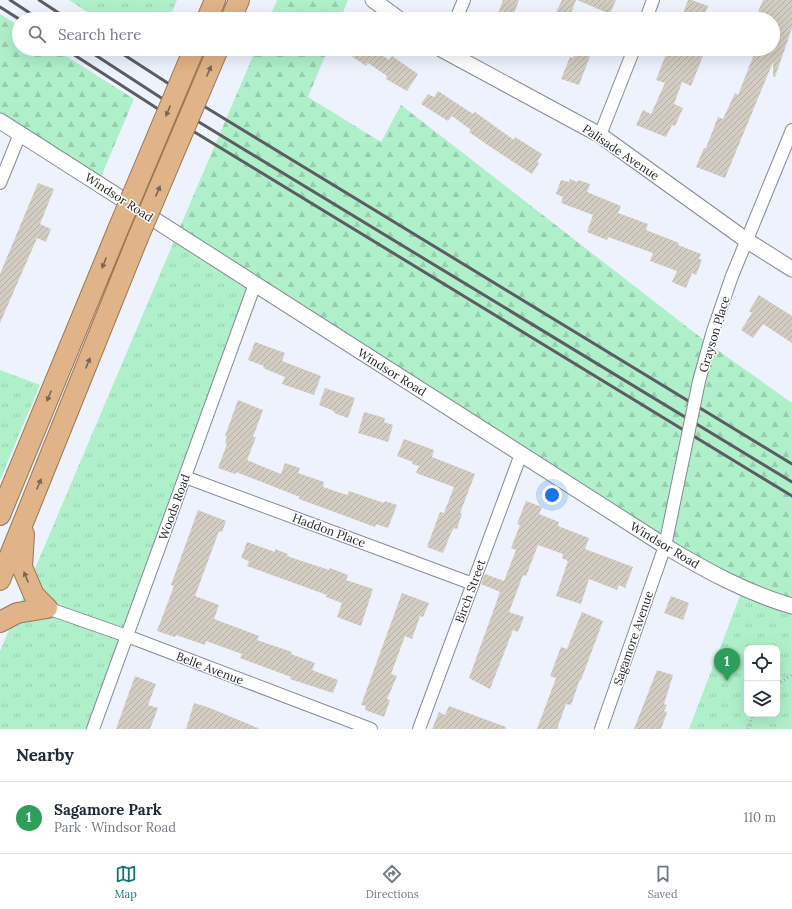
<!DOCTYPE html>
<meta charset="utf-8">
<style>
body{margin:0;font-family:Lora,serif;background:#f6f6f7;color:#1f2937}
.controls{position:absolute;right:12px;bottom:12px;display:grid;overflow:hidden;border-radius:8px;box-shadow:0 4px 16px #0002}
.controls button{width:36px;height:36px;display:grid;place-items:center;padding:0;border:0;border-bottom:1px solid #e0e1e3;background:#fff;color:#1f2937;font:20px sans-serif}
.you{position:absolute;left:552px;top:495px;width:14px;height:14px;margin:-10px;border:3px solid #fff;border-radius:50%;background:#1a73e8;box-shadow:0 0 0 6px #1a73e833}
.badge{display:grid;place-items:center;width:26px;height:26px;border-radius:50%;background:#0f766e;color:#fff;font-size:13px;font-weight:700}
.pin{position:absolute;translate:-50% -33px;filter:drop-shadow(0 1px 2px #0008)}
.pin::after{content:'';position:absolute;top:21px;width:14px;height:12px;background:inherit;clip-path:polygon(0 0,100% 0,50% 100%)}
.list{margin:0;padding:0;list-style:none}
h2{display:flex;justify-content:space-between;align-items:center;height:52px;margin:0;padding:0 16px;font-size:17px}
h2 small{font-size:13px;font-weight:400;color:#747a83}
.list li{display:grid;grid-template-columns:26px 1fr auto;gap:12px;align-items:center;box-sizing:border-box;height:72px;padding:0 16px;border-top:1px solid #e0e1e3}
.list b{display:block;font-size:15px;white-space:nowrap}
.list p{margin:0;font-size:13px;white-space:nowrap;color:#747a83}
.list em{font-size:13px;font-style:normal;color:#747a83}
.icon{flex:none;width:22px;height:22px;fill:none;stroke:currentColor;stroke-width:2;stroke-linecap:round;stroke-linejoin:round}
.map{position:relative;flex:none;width:792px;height:729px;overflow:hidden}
.search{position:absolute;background:#fff;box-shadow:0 4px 16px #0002;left:12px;right:12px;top:12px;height:44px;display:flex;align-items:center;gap:10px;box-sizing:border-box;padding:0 14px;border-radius:22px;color:#747a83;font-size:15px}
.sheet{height:124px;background:#fff}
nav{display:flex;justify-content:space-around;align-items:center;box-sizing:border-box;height:56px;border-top:1px solid #e0e1e3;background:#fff;font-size:11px;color:#747a83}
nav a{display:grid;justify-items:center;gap:2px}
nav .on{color:#0f766e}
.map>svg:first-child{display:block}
</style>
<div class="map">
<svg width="792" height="729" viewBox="0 0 792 729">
<defs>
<pattern id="grass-tufts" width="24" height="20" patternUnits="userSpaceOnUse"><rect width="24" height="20" fill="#aff0ca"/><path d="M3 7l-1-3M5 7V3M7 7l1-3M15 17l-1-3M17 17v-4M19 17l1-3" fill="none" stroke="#96ceae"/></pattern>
<pattern id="forest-firs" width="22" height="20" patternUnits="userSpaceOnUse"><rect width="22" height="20" fill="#aff0ca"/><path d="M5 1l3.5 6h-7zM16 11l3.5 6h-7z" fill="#96ceae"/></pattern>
<pattern id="building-hatch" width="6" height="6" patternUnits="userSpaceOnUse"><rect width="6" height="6" fill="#d3ccc2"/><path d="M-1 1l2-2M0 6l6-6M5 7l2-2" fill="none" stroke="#b5afa7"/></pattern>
</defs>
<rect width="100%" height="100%" fill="#edf2fd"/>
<path fill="url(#grass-tufts)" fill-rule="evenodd" d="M69 0H177L169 19H98Z
M177 234 255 284 93 729H0V651Z
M0 370 40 385 0 480Z
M743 588 792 606V729H689ZM747 648H777V714H747Z"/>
<path fill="url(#forest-firs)" d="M277 0H348L340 19H269Z
M0 14 19 26V49H55L134 99 98 184 0 121Z
M256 49H328L308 97 381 142 401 105 709 344 792 403V606L743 588 177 234Z"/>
<path fill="url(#building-hatch)" d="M503 0H519L512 19H496Z
M562 0H576L569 19H553Z
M577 0H616L610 14Z
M688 0H692L708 6 703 19H689L682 16Z
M763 0H792V28L775 77H773V62L725 178 696 167 704 148H706L718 117 723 119 735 93 738 95 756 49H773V19L758 12Z
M341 49H374L389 60 392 56 418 74 407 91 386 79 387 76 368 63 366 66Z
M668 49H686L703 56 691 86 682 82 674 104 683 108 675 126 672 125 666 137 636 125 643 110 651 114 665 83 656 80Z
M576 51 590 56 579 85 561 79 570 57 573 58Z
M438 91 473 114 475 112 514 140 515 137 542 154 537 162 539 163 532 174 492 148 469 132 471 130 452 116 448 121 421 104 428 94 434 97Z
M570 179 577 182 578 180 590 184 587 192 621 206 618 213 648 224 646 230 679 243 678 245 701 254 699 259 702 260 696 275 692 273 686 288 672 282 677 271 650 261 653 253 608 237 607 240 587 232 593 215 561 203 563 197 556 194 561 180 569 182Z
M38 183 54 189 40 224 51 229 46 242 37 238 0 323V274Z
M759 295 792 316V343L763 324 753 338 741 330 752 313 749 311Z
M255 342 285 353 282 361 321 376 314 395 282 384 285 377 263 368 264 366 248 360Z
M325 388 355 398 348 418 334 413V411L319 405Z
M238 400 263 410 253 437H256L247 460 281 474 285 463 300 468 298 473 324 482 323 487 347 495 349 491 384 503 385 501 397 505 388 528 376 524 375 527 299 499 300 497 236 472 235 474 218 468 227 444 225 443 227 437 225 436Z
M364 412 385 418 384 422 393 425 388 442 358 433Z
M404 439 434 450 432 457 475 474 460 513H462L457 529 454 528 451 533 443 553 427 547 440 512 444 513 454 487 416 473 419 466 412 464 413 462 397 456Z
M526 501 542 507 539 514 559 522 558 526 589 538 585 549 633 567 625 588 619 585 617 590 589 579 581 604 556 596 568 561 562 558 563 554 538 545 526 576 523 575 509 612 524 617 518 632 513 630 490 689 469 678 500 592 481 584 485 574 504 581 516 550 511 548 520 525 517 524Z
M198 510 226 521 222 532 219 531 195 596 219 605 214 619 259 636 257 640 292 652 291 654 315 663 312 670 338 680 333 693 290 679 291 677 240 658 242 654 206 641 205 645 176 635 175 637 157 631 174 586 171 585Z
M247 542 275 552V549L288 554 287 556 329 570 330 568 348 575 346 580 373 589 361 626 337 617 342 603 326 597 327 595 247 566 249 561 241 558Z
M402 593 429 603 423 617 420 616 412 639 405 636 391 674 397 676 387 699 390 700 384 717 365 710 366 706 361 705Z
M671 596 689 603 683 620 664 613Z
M582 612 603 621 581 680 580 679 571 705 566 704 557 729H537L556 678 550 676 561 647 567 649Z
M657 670 673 675 664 704 667 705 664 711 667 712 661 729H634Z
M135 676 156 684 148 705 158 708 150 729H116Z
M194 703 210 708 260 729H186Z
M449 706 506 727V729H432L439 712 445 715Z"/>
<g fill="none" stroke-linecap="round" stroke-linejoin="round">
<defs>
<path id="minor" d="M456 19 464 0
M646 19 653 0
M600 135 634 49
M0 183 20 134
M713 331 732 276 792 130
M185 477 473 584
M47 608 127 636 371 729
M93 729 255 284
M419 729 521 454
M601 729 665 546 684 454"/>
<path id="tertiary" d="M373 0 399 19
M441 49 600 135 746 240 792 269
M0 121 665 546C705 570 747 593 792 606"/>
<path id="trunk" d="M207 19 215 0
M231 19 239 0
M0 515 119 227
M24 534 22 567 34 595 47 608
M0 580 137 240
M0 622 17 613 47 608"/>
</defs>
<use href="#minor" stroke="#868a94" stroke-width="14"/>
<use href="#tertiary" stroke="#868a94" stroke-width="17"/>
<use href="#trunk" stroke="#997553" stroke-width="22"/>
<path stroke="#a8abb4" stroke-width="2.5" stroke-dasharray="1 3" stroke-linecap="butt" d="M777 684 792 675
M748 729 753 714"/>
<use href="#minor" stroke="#fff" stroke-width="12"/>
<use href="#tertiary" stroke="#fff" stroke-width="15"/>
<use href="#trunk" stroke="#e0b388" stroke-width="20"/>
<path stroke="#5b5d63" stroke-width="3" d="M10 0 39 19
M39 0 68 19
M0 7 19 19
M65 49 183 125 792 496
M86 49 189 116 792 482
M115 49 197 102 792 464"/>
<defs>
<path id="minor-bridge" d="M684 454 699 381 713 331"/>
<path id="trunk-bridge" d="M119 227 194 49
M137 240 218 49"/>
</defs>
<use href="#minor-bridge" stroke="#868a94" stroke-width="14" stroke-linecap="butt"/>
<use href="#trunk-bridge" stroke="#997553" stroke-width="22" stroke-linecap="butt"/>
<use href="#minor-bridge" stroke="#fff" stroke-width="12"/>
<use href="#trunk-bridge" stroke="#e0b388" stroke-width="20"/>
</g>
<defs><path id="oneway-solid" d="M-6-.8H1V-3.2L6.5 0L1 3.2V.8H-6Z"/></defs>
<g fill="#796554">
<use href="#oneway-solid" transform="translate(209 71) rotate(-67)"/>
<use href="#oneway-solid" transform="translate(168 111) rotate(113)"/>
<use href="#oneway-solid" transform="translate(158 191) rotate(-67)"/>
<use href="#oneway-solid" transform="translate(104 263) rotate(112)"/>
<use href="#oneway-solid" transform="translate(88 363) rotate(-68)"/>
<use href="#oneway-solid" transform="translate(49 396) rotate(112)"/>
<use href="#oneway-solid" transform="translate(39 484) rotate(-68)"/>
<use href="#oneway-solid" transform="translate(26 577) rotate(-112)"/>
</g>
<g text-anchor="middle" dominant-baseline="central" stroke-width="3" stroke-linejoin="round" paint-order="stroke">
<g font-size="12" fill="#242529" stroke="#fff">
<text transform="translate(621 152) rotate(34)">Palisade Avenue</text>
<text transform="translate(119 197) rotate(33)">Windsor Road</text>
<text transform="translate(714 334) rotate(-73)">Grayson Place</text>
<text transform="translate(392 372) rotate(32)">Windsor Road</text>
<text transform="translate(174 507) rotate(-70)">Woods Road</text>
<text transform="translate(329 530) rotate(20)">Haddon Place</text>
<text transform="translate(665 545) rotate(31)">Windsor Road</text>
<text transform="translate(470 591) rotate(-70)">Birch Street</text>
<text transform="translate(633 638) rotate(-71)">Sagamore Avenue</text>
<text transform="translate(210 668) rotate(21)">Belle Avenue</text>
</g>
</g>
</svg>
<div class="controls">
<button><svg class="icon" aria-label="locate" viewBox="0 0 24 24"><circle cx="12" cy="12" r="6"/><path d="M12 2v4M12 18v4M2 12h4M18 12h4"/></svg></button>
<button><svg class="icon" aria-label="layers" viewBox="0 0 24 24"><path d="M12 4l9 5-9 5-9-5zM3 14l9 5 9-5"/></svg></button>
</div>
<div class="you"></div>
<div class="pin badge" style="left:727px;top:681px;background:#2e9e5b">1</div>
<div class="search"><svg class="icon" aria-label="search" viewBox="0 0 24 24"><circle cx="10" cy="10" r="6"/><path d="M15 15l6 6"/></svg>Search here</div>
</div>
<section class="sheet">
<h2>Nearby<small></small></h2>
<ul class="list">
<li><span class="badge" style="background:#2e9e5b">1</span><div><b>Sagamore Park</b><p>Park · Windsor Road</p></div><em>110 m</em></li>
</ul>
</section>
<nav>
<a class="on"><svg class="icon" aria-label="map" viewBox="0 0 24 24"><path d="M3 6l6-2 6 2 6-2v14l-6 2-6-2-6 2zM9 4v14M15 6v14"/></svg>Map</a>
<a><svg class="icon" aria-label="directions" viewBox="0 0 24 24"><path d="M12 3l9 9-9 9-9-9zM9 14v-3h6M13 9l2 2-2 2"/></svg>Directions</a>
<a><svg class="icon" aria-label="saved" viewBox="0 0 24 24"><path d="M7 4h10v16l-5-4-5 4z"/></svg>Saved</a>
</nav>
